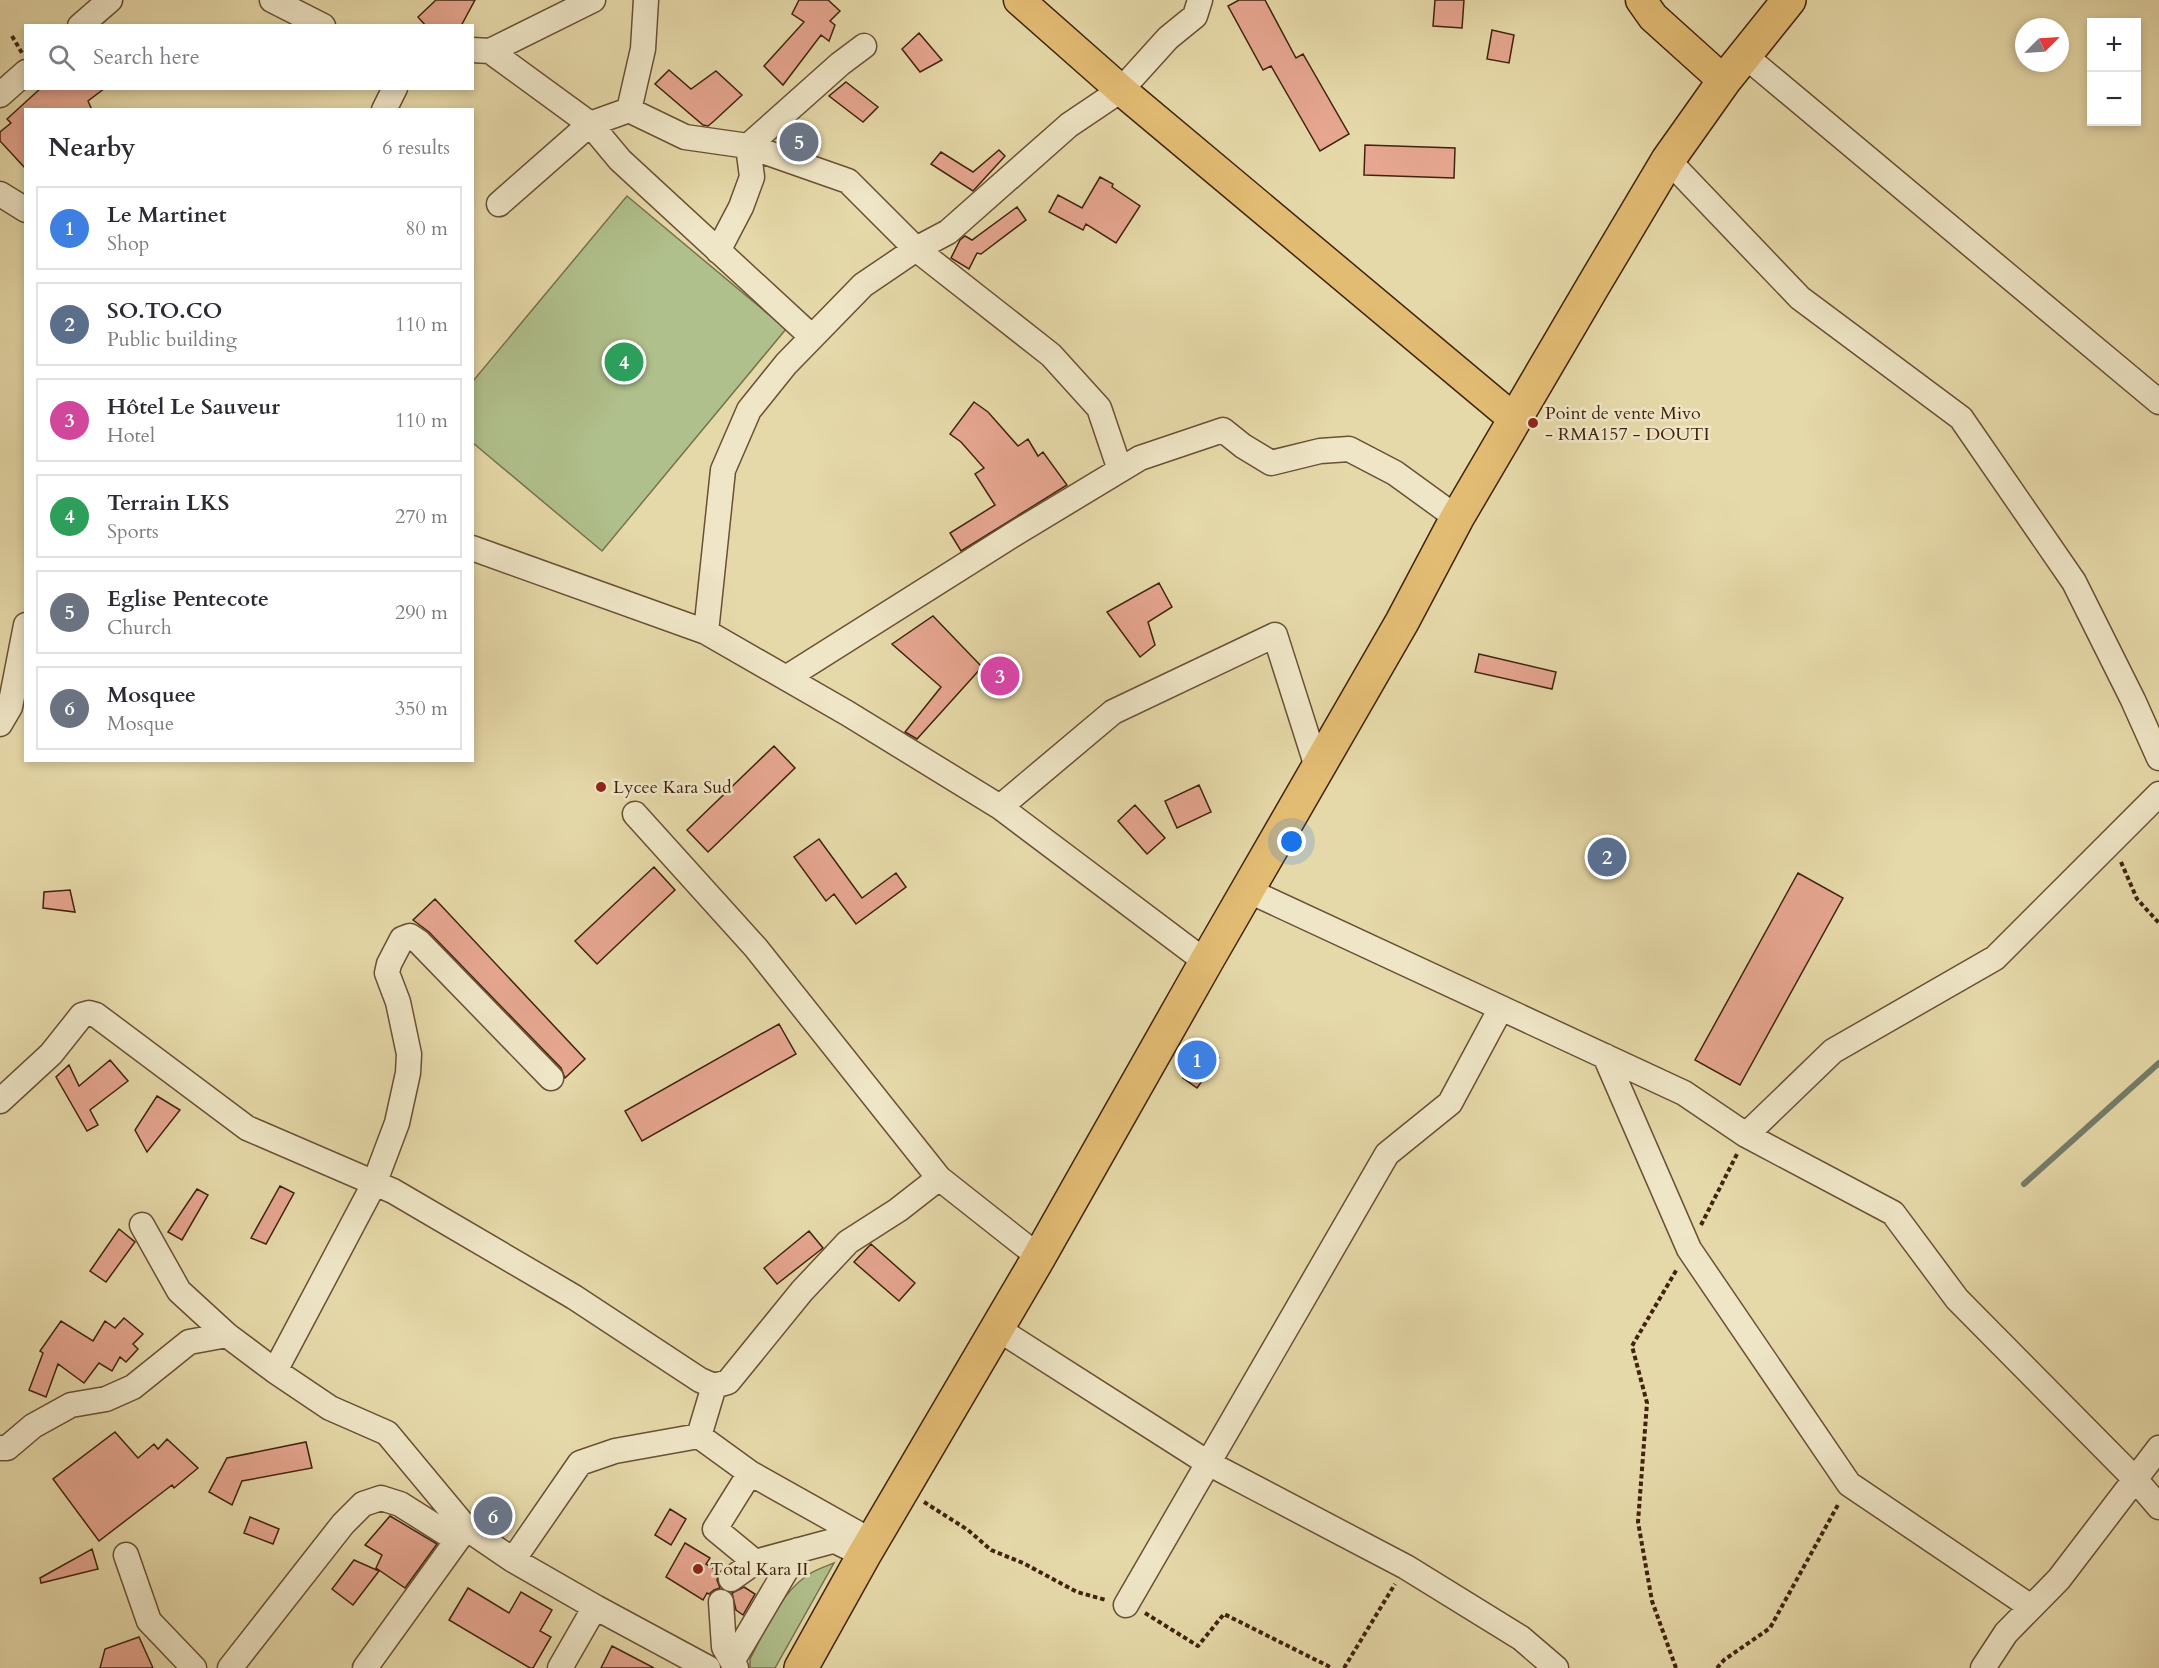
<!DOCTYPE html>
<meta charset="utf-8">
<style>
body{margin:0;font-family:Cardo,serif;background:#f2f2f3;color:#2b2b33}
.controls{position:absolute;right:18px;top:18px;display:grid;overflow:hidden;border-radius:0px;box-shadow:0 3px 9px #0003}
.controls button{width:54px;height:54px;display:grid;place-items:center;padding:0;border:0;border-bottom:2px solid #e1e1e2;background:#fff;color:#2b2b33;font:30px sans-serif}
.compass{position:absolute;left:2015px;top:18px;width:54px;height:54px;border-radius:50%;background:#fff;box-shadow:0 3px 9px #0003;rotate:66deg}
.you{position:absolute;left:1292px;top:842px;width:21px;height:21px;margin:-15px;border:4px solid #fff;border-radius:50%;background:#1a73e8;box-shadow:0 0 0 9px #1a73e833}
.badge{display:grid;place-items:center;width:39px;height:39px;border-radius:50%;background:#8f2418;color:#fff;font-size:20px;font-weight:700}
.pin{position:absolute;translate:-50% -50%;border:3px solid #fff;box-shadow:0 2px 6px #0006}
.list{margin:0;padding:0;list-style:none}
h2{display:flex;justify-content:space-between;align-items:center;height:78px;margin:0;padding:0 24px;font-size:26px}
h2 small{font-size:20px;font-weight:400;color:#7c7c81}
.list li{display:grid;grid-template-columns:39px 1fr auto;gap:18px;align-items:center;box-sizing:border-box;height:84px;margin:0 12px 12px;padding:0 12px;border:2px solid #e1e1e2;border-radius:0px}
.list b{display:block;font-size:22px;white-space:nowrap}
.list p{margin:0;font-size:20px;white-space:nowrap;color:#7c7c81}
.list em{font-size:20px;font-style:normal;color:#7c7c81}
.icon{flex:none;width:33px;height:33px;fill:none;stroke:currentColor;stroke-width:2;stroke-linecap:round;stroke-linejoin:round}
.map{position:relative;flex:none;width:2159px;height:1668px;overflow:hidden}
.search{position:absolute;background:#fff;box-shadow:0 3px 9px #0003;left:24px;top:24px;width:450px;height:66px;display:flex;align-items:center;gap:15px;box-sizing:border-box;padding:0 21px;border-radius:0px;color:#7c7c81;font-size:22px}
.panel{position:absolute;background:#fff;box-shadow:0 3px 9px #0003;left:24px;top:108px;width:450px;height:654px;border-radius:0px}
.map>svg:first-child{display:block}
</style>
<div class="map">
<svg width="2159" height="1668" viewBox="0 0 2159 1668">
<rect width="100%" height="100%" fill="#e6d9a9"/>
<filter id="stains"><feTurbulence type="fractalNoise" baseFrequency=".00333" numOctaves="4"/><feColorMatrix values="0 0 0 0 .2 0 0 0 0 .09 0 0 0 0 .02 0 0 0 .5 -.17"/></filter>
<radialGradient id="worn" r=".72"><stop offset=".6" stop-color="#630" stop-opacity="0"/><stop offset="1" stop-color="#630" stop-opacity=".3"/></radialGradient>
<path fill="#b0c08c" stroke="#78724d" stroke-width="1.5" d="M627 196 786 329 602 551 473 443V381Z
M834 1563 775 1668H750V1659C765 1631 779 1596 805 1577 814 1570 824 1567 834 1563Z"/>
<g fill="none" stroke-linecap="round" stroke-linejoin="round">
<path stroke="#747e6c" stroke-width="6" d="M2024 1184 2159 1063"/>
</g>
<path fill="#e6a690" stroke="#40230e" stroke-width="1.5" d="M436 0H475L461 26H426L418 17Z
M799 0H828L840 11 830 21 835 25 829 41 821 35 783 85 764 66 804 22 792 14Z
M1239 0H1265L1296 58 1303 54 1349 134 1320 151 1271 66 1263 70 1228 6Z
M1435 0H1464L1462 28 1433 26Z
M1492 30 1514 35 1509 63 1487 59Z
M919 33 942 60 920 72 902 49Z
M669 70 691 89 716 71 742 95 714 121 708 126 703 125 655 84Z
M846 82 878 107 863 122 829 96Z
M41 88H105L88 101 92 110H26V169L0 141V132L11 123 7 119Z
M1365 145 1455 148 1454 178 1364 175Z
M999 150 1005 156 973 191 931 164 941 152 973 172Z
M1100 177 1113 184 1112 187 1140 206 1116 243 1086 224 1083 230 1049 212 1058 195 1082 208Z
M1017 207 1026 220 981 254 977 253 969 269 951 258 960 240 965 236 972 240Z
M974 402 988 412 1018 446 1028 439 1038 456 1043 452 1067 485 961 551 950 533 995 505 975 474 984 468 961 442 950 434Z
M1159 583 1172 607 1148 622 1155 645 1140 657 1107 612Z
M933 616 982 667 917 739 905 732 941 687 892 644Z
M1479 654 1556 672 1552 689 1475 672Z
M774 746 795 768 708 852 687 830Z
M1199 785 1211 812 1177 828 1165 801Z
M1135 805 1165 838 1147 854 1118 821Z
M819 839 862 898 896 873 906 887 856 924 834 894 826 901 794 857Z
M654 867 675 890 597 964 575 941Z
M1798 873 1843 898 1740 1085 1695 1060Z
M70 890 75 912 43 908 44 892Z
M435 899 585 1059 565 1078 561 1068 429 932 413 920Z
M779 1024 796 1054 642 1141 625 1111Z
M1206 1048 1219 1058 1197 1088 1183 1078Z
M110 1060 128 1081 90 1110 98 1125 87 1131 56 1077 69 1065 79 1086Z
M157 1096 180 1110 147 1152 135 1130Z
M280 1186 294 1193 266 1244 251 1238Z
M197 1189 208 1195 182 1240 168 1232Z
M119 1229 135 1242 106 1282 90 1271Z
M809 1231 823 1248 777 1284 764 1268Z
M871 1244 915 1283 899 1301 854 1262Z
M124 1318 143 1334 133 1344 138 1349 126 1362 120 1357 112 1371 99 1363 84 1383 58 1364 46 1397 29 1390 43 1353 40 1351 61 1321 93 1341 105 1321 115 1328Z
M115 1432 138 1458 154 1444 158 1449 167 1439 198 1468 174 1488 172 1485 99 1541 53 1479Z
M306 1442 312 1468 242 1481 232 1505 209 1492 227 1458Z
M670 1509 686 1519 671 1545 655 1535Z
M390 1516 437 1544 405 1588 376 1568 382 1555 365 1545Z
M250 1517 279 1529 273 1544 244 1533Z
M685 1543 710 1558 706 1564 719 1572 717 1580 720 1588 714 1590 709 1594 707 1593 703 1600 666 1577Z
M92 1549 98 1569 41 1583 40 1578Z
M354 1560 379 1571 353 1605 332 1589Z
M744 1587 755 1594 743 1615 736 1610 732 1593Z
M468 1588 509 1613 521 1592 552 1610 540 1631 551 1637 533 1668H530L449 1620Z
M139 1637 153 1668H100L105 1649Z
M612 1646 654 1668H601Z"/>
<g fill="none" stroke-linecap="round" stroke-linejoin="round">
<defs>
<path id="minor" d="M272 0 323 26
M80 26 110 0
M472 50 490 51 590 124 620 160 812 337
M490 51 593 0
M1744 55 2159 402
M0 95 26 72
M384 110 395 88
M629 110 643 49 646 0
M748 146 840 64 864 46
M1668 160 1800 298 1961 418 2074 582 2133 700 2159 758
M0 194 26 210
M499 204 590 124 629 110 685 137 748 146 848 181 916 249 1051 355 1099 408 1120 470
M718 251 741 207 752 177 748 146
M472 548 706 632 847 713 1000 807 1206 962
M706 632 723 470 749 410 786 364 863 285 916 249 948 232 1069 125 1121 90 1168 38 1195 16 1200 0
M786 678 1019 531 1140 458 1223 430 1243 446 1271 463 1320 451 1349 449 1395 473 1457 518
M0 724 10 707 26 625
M1000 807 1113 712 1275 635 1318 770
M635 814 756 948 939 1178
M1247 890 1684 1093 1746 1135 1833 1051 1995 958 2159 794
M1605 1056 1689 1249 1849 1484 2031 1607
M0 1101 51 1054 82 1015 89 1013 96 1015 247 1128 393 1191 574 1297 700 1380 714 1386 728 1382 802 1291 848 1242 898 1210 939 1178 1039 1257
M1746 1135 1893 1213 1957 1299 2135 1479 2159 1507
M142 1225 179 1291 227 1335
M998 1329 1208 1463 1406 1567 1521 1638 1556 1668
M275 1371 374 1184 397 1123 408 1073 409 1054 398 1002 387 973 389 964 402 939 410 936 419 942 551 1078
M699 1436 714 1386
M0 1448H7L33 1426 71 1405 106 1399 133 1387 189 1342 227 1335 275 1371 330 1408 387 1433 466 1528 513 1560 595 1607 708 1668
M750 1473 715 1529 755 1562
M126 1555 149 1621 194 1668
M513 1560 580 1463 615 1451 699 1436 750 1473 873 1542
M731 1579 755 1562 829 1542 835 1541 864 1555
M721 1602 724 1647 736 1668
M1126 1605 1387 1154 1450 1103 1501 1008
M733 1660 798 1550
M230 1668 343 1524 363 1504 381 1498 400 1504 457 1540
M365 1668 466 1528
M560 1668 595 1607
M1983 1668 2006 1633 2059 1579 2159 1448"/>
<path id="major" d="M1019 0 1121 90 1514 419
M1641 0 1653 17 1724 81"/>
<path id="highway" d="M801 1668 864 1555 1039 1257 1206 962 1402 622 1457 518 1593 286 1668 160 1724 81 1789 0"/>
</defs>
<use href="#minor" stroke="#6a5035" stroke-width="27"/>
<use href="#major" stroke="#40230e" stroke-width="33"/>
<use href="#highway" stroke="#40230e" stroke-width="36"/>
<path stroke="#40230e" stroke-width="4" stroke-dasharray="4.5 3" stroke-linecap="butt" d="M12 36 22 53
M2121 862 2137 899 2159 923
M1701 1225 1737 1154
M924 1502 968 1530 991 1550 1023 1563 1077 1592 1106 1600
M1145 1613 1198 1646 1224 1614 1332 1668
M1344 1668 1395 1584
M1676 1668 1652 1601 1638 1522 1647 1403 1632 1346 1677 1269
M1717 1668 1724 1660 1770 1628 1839 1503"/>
<use href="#minor" stroke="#efe6c7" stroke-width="24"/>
<use href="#major" stroke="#e3bc74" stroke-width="30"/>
<use href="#highway" stroke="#e3bc74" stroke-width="33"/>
</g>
<g fill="#8f2418" stroke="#efe6c7" stroke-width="2">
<circle cx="1533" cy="423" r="6"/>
<circle cx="601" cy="787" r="6"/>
<circle cx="698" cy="1569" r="6"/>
</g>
<g text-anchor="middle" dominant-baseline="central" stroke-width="5" stroke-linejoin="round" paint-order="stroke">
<g font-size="18" fill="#40230e" stroke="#efe6c7" text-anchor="start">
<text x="1545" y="413">Point de vente Mivo<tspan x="1545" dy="21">- RMA157 - DOUTI</tspan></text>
<text x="613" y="787">Lycee Kara Sud</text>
<text x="710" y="1569">Total Kara II</text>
</g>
</g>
<rect width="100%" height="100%" filter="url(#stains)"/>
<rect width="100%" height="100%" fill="url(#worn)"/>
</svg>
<div class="controls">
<button>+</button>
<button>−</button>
</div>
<svg class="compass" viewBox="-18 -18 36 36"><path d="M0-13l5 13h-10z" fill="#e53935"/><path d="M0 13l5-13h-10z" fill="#7c7c81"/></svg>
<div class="you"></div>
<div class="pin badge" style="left:1197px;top:1060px;background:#3f7fe0">1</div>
<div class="pin badge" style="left:1607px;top:857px;background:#5c6f8a">2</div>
<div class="pin badge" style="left:1000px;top:676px;background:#d1479c">3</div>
<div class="pin badge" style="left:624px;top:362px;background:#2e9e5b">4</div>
<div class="pin badge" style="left:799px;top:142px;background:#6b7280">5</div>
<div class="pin badge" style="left:493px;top:1516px;background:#6b7280">6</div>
<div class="search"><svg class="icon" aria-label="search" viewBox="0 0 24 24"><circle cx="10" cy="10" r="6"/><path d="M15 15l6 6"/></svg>Search here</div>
<section class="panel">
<h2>Nearby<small>6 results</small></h2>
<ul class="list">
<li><span class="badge" style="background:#3f7fe0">1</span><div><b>Le Martinet</b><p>Shop</p></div><em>80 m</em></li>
<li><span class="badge" style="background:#5c6f8a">2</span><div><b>SO.TO.CO</b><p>Public building</p></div><em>110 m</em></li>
<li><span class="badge" style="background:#d1479c">3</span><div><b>Hôtel Le Sauveur</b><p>Hotel</p></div><em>110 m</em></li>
<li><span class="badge" style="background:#2e9e5b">4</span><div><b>Terrain LKS</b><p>Sports</p></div><em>270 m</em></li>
<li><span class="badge" style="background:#6b7280">5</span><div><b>Eglise Pentecote</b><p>Church</p></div><em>290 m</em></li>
<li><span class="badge" style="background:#6b7280">6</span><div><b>Mosquee</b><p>Mosque</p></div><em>350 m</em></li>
</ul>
</section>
</div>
